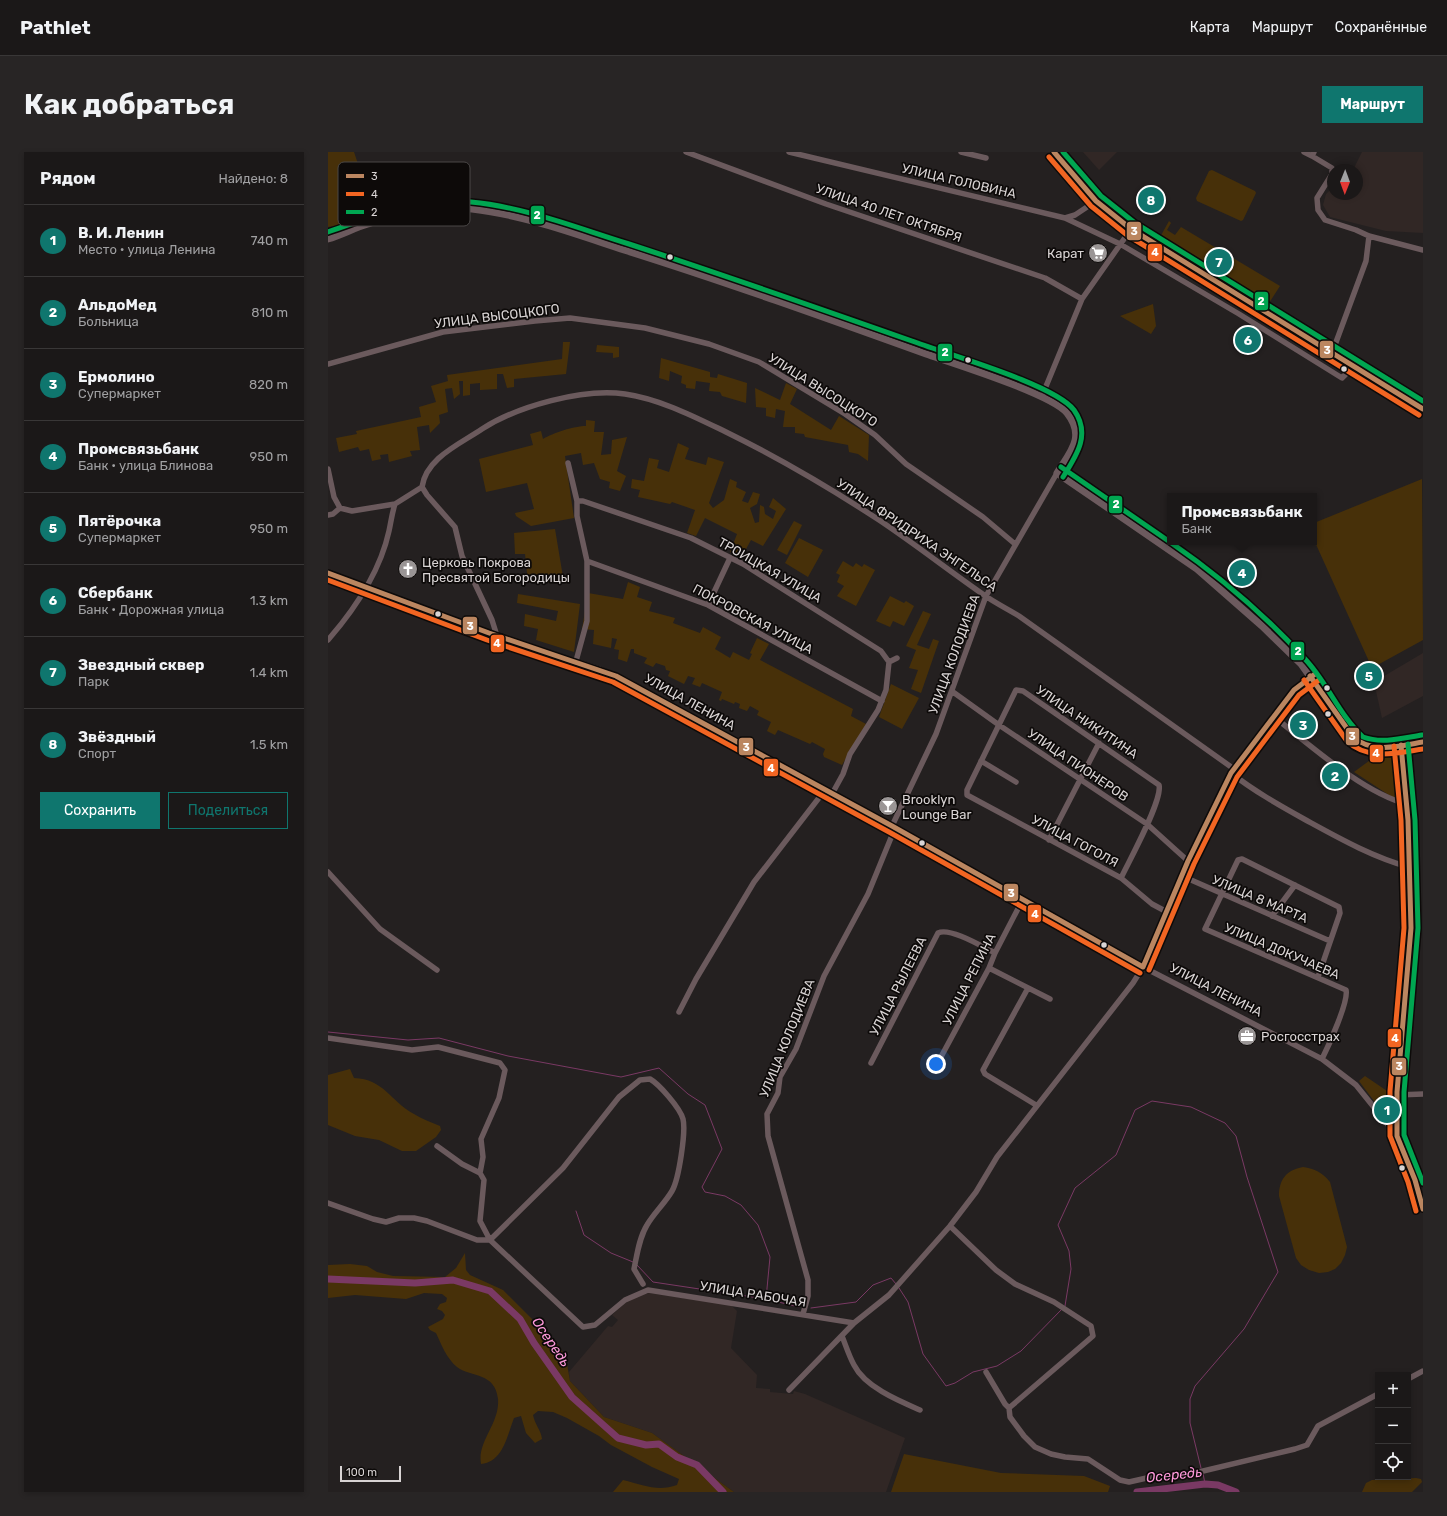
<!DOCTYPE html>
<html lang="ru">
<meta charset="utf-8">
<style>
body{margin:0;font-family:Rubik,sans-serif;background:#282525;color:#f1f3f6}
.controls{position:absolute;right:12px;bottom:12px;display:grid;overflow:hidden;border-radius:0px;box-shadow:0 2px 6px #0003}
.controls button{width:36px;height:36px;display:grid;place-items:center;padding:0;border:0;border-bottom:1px solid #393737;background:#1b1818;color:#f1f3f6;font:20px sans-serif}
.compass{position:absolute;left:999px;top:12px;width:36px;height:36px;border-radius:50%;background:#1b1818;box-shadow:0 2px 6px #0003;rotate:181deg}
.scale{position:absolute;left:12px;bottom:10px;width:61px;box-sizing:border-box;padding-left:4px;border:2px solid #d9d4d4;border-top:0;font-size:11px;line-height:14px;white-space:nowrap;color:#d9d4d4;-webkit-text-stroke:3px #0d0a09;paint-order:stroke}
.you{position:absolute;left:608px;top:912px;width:14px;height:14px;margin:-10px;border:3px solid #fff;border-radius:50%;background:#1a73e8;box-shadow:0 0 0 6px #1a73e833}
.badge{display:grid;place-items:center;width:26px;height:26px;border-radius:50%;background:#0f766e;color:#fff;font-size:13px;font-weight:700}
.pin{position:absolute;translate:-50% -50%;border:2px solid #fff;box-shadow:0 1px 4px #0006}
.popup{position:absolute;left:839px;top:341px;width:150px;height:52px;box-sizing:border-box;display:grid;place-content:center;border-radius:0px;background:#1b1818;filter:drop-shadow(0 1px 3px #0005);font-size:13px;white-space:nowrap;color:#a0a0a2}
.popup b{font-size:15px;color:#f1f3f6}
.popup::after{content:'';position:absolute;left:50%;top:100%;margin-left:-8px;border:8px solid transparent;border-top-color:#1b1818}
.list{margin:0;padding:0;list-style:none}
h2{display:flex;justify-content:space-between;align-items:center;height:52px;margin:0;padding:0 16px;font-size:17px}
h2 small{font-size:13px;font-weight:400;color:#a0a0a2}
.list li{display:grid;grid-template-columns:26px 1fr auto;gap:12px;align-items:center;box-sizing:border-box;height:72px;padding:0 16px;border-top:1px solid #393737}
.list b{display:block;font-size:15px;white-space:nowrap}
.list p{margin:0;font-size:13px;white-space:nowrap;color:#a0a0a2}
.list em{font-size:13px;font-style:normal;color:#a0a0a2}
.actions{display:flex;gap:8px;padding:12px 16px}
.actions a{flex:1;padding:9px 0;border:1px solid #0f766e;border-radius:0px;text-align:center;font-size:14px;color:#0f766e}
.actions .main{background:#0f766e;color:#fff}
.icon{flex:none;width:22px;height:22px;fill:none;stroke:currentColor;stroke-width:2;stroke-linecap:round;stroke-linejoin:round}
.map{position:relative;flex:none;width:1095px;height:1340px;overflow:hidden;border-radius:0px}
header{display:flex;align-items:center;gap:24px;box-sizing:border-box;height:56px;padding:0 20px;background:#1b1818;border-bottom:1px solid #393737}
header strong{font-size:19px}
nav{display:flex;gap:22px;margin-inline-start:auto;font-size:14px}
.intro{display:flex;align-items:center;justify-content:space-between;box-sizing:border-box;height:96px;padding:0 24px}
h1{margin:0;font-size:28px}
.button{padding:10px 18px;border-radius:0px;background:#0f766e;color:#fff;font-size:14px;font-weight:700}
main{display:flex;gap:24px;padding:0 24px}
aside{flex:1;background:#1b1818;border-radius:0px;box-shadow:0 2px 6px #0003}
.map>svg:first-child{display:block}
</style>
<header>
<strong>Pathlet</strong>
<nav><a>Карта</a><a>Маршрут</a><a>Сохранённые</a></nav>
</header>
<div class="intro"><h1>Как добраться</h1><a class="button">Маршрут</a></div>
<main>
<aside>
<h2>Рядом<small>Найдено: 8</small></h2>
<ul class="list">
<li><span class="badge">1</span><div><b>В. И. Ленин</b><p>Место · улица Ленина</p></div><em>740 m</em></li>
<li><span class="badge">2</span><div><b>АльдоМед</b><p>Больница</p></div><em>810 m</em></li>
<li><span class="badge">3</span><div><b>Ермолино</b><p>Супермаркет</p></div><em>820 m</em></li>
<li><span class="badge">4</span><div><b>Промсвязьбанк</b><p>Банк · улица Блинова</p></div><em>950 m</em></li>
<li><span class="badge">5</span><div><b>Пятёрочка</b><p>Супермаркет</p></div><em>950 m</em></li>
<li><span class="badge">6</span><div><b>Сбербанк</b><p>Банк · Дорожная улица</p></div><em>1.3 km</em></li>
<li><span class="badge">7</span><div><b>Звездный сквер</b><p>Парк</p></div><em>1.4 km</em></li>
<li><span class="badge">8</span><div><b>Звёздный</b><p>Спорт</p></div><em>1.5 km</em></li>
</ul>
<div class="actions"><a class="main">Сохранить</a><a>Поделиться</a></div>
</aside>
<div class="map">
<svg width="1095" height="1340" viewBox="0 0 1095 1340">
<rect width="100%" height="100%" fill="#242020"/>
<path fill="#312725" d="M755 0H789L771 18Z
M1034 0H1095V81L1058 79 1002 65 995 53 998 42 1005 35V42H1029V18H1025Z
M1095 501V544L1054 566 1046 530Z
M321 1141 403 1153 409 1159 403 1196 429 1223 428 1236 442 1237V1240L465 1242 466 1239 477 1242 577 1286 558 1340H406L324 1281 276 1265 242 1229 241 1220 280 1174 284 1175 290 1168 284 1163 297 1151 312 1143Z"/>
<path fill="#473009" d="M0 0H26L37 33 44 65 23 71 0 75Z
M884 18 927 39 928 41 915 68 913 69 869 49 868 46 881 19Z
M841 69 843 71 839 78 847 83 853 75 952 134 939 154 831 87Z
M825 152 828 174 823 182 792 164Z
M235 190H242L238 222 186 227V235L179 236 175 222H169V237L152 238V231L142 232V243L135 244V229H131L132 242 126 247 124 236 117 237 120 260 111 263 112 271 102 281 101 273 89 275 92 298 82 299 84 304 61 310 60 302 52 303 53 307 44 309 41 297 32 299 30 295 11 300 8 286 29 282 28 279 93 265 91 255 108 250 103 234 120 229 119 223 234 207Z
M269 193 291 195V205L285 206V201L268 200Z
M333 206 382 220V225L389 226 390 222 419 231 418 251 394 244 392 240 381 239 382 231 368 229 367 237 358 236V233L353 231 354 224 342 219 341 229 331 226Z
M458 231 469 237 462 252 503 278 511 264 541 283 540 309 530 302 521 300 520 293 477 285 476 282 467 281V275H455L457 259 448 257 447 266 438 264V256L428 255 427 236 452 248Z
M258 268 267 269 266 280H276L273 303 283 302 284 288 299 285 289 319 298 324 292 339 281 336 282 330 272 327 266 311 255 313 253 301 237 304 246 366 203 374 188 364 187 361 206 357 199 331 158 340 151 307 205 293 202 282 213 279 215 287C225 281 246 274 258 274Z
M350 291 361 296 357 307 378 313 380 305 396 310 381 351 385 356 396 348 402 327 409 330 408 335 418 340 414 349 420 351 425 340 432 342 429 352 422 356 427 371 431 370 432 353 436 355 437 362 445 367 448 359 441 355 445 346 458 357 435 394 423 388 413 406 402 400 409 382 377 366 368 384 359 381 367 358 344 350 342 352 310 345 312 338 303 336 304 327 316 329 321 306 331 308 329 316 341 320Z
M1094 327 1095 488 1044 516 986 388V371Z
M466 369 474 373 459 403 449 398Z
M227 377 236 431 200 430 197 402H187L186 381Z
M471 386 495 398 480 425 457 411Z
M515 409 525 415 528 411 534 415 536 412 547 418 528 454 509 444 516 434 509 430 512 423 508 421Z
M300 430 312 435 309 445 324 450 321 459 347 466 345 471 372 481 375 475 393 485 387 497 402 506 405 500 421 508 424 502 422 501 429 486 441 492 432 508 525 557 523 564 538 572 514 613 496 605 495 602 497 597 484 590 482 592 450 578 447 583 439 579 443 570 429 563 431 559 422 554 419 559 411 556 412 552 407 550 406 552 394 547 393 549 391 548 394 540 374 531 372 535 364 532 367 526 360 524 356 532 340 524 342 519 338 518 337 514 328 511 325 515 316 511 319 506 306 501V497H303L299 510 290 507 291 498 286 497 289 487 284 486 283 496 265 492 266 478 254 477 260 441 295 447Z
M190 442 252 452 246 500 208 488 210 477 196 474 197 462 228 469 230 459 189 451Z
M562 444 576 451 578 449 586 454 576 474 565 469 562 475 548 469Z
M595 459 603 462 589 493 601 497 605 487 611 489 593 541 583 537 590 518 581 516 588 498 578 494Z
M563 532 591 546 574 577 551 565Z
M1057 597 1064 600 1073 646 1067 647 1026 620Z
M22 917 26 926C56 927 62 949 86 962 94 967 103 970 112 974L113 978 108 985 88 999H74L51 988 27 984 0 973V923Z
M1037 924 1062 941V954L1052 957 1031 929Z
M975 1015C987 1017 994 1020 1002 1030L1019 1095 1017 1103 1013 1111 1007 1117 1000 1120 991 1121 981 1118 973 1113 968 1106 951 1044C951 1028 958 1018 975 1015Z
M137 1101 138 1118 142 1123 175 1138 231 1194 238 1206 242 1229 276 1265 324 1281 406 1340H285L295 1328C315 1333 330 1340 349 1333L351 1327 324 1315 283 1293 271 1284 239 1266 225 1260 210 1259 205 1263C207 1273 213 1278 214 1287L207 1291 198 1281 193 1264 186 1266C179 1284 175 1310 153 1312 149 1289 172 1272 170 1247 167 1220 144 1226 129 1215 119 1207 113 1192 108 1181L102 1178 100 1175 115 1167 117 1163 114 1159 109 1157 112 1152 118 1150 119 1146 114 1142 96 1141 78 1147 27 1143 0 1146V1113L22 1112 39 1114 49 1120 65 1124 117 1125 128 1116Z
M576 1302 673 1321 756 1324 782 1334 780 1340H563Z
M1088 1326 1093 1327 1094 1330 1084 1340H1034L1038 1331 1044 1328Z"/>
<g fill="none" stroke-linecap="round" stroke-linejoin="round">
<path stroke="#7a3964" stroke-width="1" d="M0 880 80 888 111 886 180 904 293 925 331 916 360 942 377 953 394 997 374 1035 377 1040 397 1044 413 1053 430 1073 442 1105 438 1147
M248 1059 256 1083 283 1101 305 1110
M309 1113 325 1130 438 1147 471 1155
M571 1136 580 1150 595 1202 618 1234 627 1231 645 1220 669 1214 693 1199 734 1157
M737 1154 743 1117 741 1099 730 1073 747 1036 788 1003 807 958 824 949 863 955 897 971 908 984 919 1025 950 1120 916 1177 867 1234 862 1247V1271L873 1316
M483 1156 528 1150 545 1133 563 1126 568 1132
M875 1321 877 1332"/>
<path stroke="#7a3964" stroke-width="7" d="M0 1127 87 1131 125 1128 162 1139 192 1167 206 1191 244 1245 290 1286 318 1293 331 1292 349 1305 369 1313 395 1340
M809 1340 877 1332 890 1333 908 1340"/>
<path stroke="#6b5a5d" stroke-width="5.5" d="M358 0 498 52 717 126 754 147
M461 0 737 66 792 92 911 162 1014 226 1025 215
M633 0 658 6
M976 0 984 4
M986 0 984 4 1004 16V22L989 46 990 58 997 68 1028 78 1041 84 1095 98
M737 66 747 63 768 49
M1004 201 1038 109 1041 84
M0 212 115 180 207 169 242 166 317 176 381 192 431 210 517 262 547 283 578 312 655 365 687 392
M714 244 754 147 803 77
M240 311 249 349
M0 317 6 345 12 356 24 359 67 352
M94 335 99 343 127 375 134 404 164 468 169 484
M0 363 5 362 12 356
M259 409 380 453 554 549
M0 421 161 481 271 517 297 528 815 815 994 907 1028 933 1069 984
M380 453 402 406
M0 488C27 457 52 420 61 379 63 370 64 361 67 352L94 335C98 306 132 292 154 277 190 254 255 236 297 242 332 247 367 265 398 280 451 306 502 336 551 368 587 392 620 418 656 443 667 451 680 457 691 464L906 617
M248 509 259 469V409L249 364V349H255L363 386 415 412 553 499 561 510 558 538 550 558 522 602 515 622 504 642
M561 510 569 506
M625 540 671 573 819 672 860 709
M945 564C981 592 1035 641 1079 652
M653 609 688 630
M903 621C926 639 951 653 976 667 1009 685 1044 705 1081 715
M564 674 608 582 658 444 729 321
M721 688 771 591
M0 720 52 777 109 818
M854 724 1002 789
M793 726C801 709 835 648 831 633L695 539 688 538 639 638V643L793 726 824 752 839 760
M944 764 967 733
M661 816 722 847
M990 825 1012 761 1011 755 914 707 910 708 877 777 1018 838C1021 849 1000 895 994 907
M700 836 655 918 657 922 708 953
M351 860 368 827 426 730 497 638
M0 886 84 898 110 895 172 911 177 918 171 946 153 987 155 1005 152 1021
M543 911 610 781C622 775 655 795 667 801
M607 916 661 816 667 801 695 747
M1069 943 1095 942
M109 994 134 1012 152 1021 156 1028 152 1069 162 1088 255 1175 267 1173 297 1148 320 1138 526 1171 561 1143 622 1074 648 1040 669 1005 805 831 815 815 860 709 903 621 966 538 982 524
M0 1051 45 1067 58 1070 71 1066H86L99 1069 149 1088H162
M622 1074 668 1118 687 1132 726 1150 763 1174 765 1184 681 1256 682 1265 696 1284 707 1295 723 1302 737 1305 760 1307 792 1328 801 1330 832 1323 849 1324 871 1320 967 1297 979 1293 990 1274 1050 1242
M162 1088 235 1016 291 945 312 928 322 927C331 932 352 956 355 967 358 979 351 1027 344 1039 337 1051 326 1061 319 1073 311 1086 309 1103 306 1117L315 1132
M475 1162 480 1144V1128L440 984 439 962 450 941 452 925 468 897 496 824 540 742 567 676
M514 1184C518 1194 521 1204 526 1213 537 1235 571 1249 592 1258
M658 1220 677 1252 681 1256
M1080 1227 1095 1219
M461 1238 526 1171"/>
<path stroke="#6c5a5e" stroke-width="7" d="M726 0 768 49 803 77 1095 257
M0 87C14 83 26 76 40 72 73 60 110 53 144 57 196 63 247 82 296 98 398 130 498 166 598 202 627 212 723 242 739 261 758 285 742 300 729 321L869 417 934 474 973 512 1025 585C1039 603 1075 593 1095 590
M1073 593 1080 668 1083 776 1069 940V984L1087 1028 1095 1057"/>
<defs>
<path id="bus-1" d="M726 0 768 49 803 77 1095 257
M0 421 161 481 288 524 564 674 815 815
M982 524 1025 585C1044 602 1072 594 1095 590
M1073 593 1080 668 1083 776 1069 940V984L1087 1028 1095 1057
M815 815 860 709 903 621 966 538 987 522"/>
<path id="bus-2" d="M721 5 763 54 799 83 1091 263
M0 428 159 488 285 530 561 680 812 821
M976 528 1019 589C1040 609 1069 601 1095 597
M1066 594 1073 668 1076 776 1062 939V984L1080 1030 1088 1059
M821 818 866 712 909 625 971 543 991 528"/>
<path id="bus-3" d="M735 0 773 44 807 71 1095 249
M0 80C50 63 88 45 143 50 197 55 249 76 301 92 396 123 490 156 584 189 618 202 726 232 746 258 763 282 749 303 735 325
M733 315 842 390
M842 390C890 423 937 463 977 507 999 530 1011 563 1035 585 1054 592 1075 586 1094 583
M1080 592 1087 668 1090 776 1076 940V983L1095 1031"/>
</defs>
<use href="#bus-1" stroke="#0d0a09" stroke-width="8"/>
<use href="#bus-2" stroke="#0d0a09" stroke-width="8"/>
<use href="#bus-3" stroke="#0d0a09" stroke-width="8"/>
<use href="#bus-1" stroke="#bb8660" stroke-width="5"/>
<use href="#bus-2" stroke="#f26522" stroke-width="5"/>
<use href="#bus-3" stroke="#00a651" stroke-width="5"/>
</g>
<defs>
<symbol id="supermarket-disc" viewBox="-11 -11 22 22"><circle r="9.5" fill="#9a9595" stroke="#0d0a09"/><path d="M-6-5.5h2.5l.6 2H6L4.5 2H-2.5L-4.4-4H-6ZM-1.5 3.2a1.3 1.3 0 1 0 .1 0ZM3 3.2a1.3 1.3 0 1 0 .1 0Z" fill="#fff"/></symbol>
<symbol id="church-disc" viewBox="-11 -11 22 22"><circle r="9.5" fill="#9a9595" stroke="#0d0a09"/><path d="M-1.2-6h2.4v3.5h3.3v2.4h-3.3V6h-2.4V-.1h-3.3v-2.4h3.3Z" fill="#fff"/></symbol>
<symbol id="bar-disc" viewBox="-11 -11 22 22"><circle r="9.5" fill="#9a9595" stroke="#0d0a09"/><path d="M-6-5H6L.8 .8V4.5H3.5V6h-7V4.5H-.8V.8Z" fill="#fff"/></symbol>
<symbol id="office-disc" viewBox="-11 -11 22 22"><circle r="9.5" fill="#9a9595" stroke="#0d0a09"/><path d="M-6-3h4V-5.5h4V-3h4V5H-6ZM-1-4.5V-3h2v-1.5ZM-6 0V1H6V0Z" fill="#fff"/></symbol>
</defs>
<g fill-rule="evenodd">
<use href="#supermarket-disc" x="759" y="90" width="22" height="22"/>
<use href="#church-disc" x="69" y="406" width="22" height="22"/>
<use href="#bar-disc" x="549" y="643" width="22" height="22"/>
<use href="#office-disc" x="908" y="873" width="22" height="22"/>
</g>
<g fill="#d9d4d4" stroke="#0d0a09" stroke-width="1.5">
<circle cx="342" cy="105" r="3.5"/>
<circle cx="640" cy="208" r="3.5"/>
<circle cx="1016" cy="217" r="3.5"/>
<circle cx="110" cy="462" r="3.5"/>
<circle cx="999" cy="536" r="3.5"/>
<circle cx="1000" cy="562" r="3.5"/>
<circle cx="594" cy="691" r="3.5"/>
<circle cx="776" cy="793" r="3.5"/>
<circle cx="1074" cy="1016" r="3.5"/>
</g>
<g text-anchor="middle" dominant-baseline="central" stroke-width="3.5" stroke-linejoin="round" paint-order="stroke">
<g font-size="13" fill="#d9d4d4" stroke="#0d0a09">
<text transform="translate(631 29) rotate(13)">УЛИЦА ГОЛОВИНА</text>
<text transform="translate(561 61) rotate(19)">УЛИЦА 40 ЛЕТ ОКТЯБРЯ</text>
<text transform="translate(169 164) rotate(-7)">УЛИЦА ВЫСОЦКОГО</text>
<text transform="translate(495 238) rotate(32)">УЛИЦА ВЫСОЦКОГО</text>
<text transform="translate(589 383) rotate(34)">УЛИЦА ФРИДРИХА ЭНГЕЛЬСА</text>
<text transform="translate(442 418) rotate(30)">ТРОИЦКАЯ УЛИЦА</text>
<text transform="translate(425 467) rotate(28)">ПОКРОВСКАЯ УЛИЦА</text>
<text transform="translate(626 502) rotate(-70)">УЛИЦА КОЛОДИЕВА</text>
<text transform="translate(362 550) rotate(29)">УЛИЦА ЛЕНИНА</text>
<text transform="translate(759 570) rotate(34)">УЛИЦА НИКИТИНА</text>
<text transform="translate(750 613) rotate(34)">УЛИЦА ПИОНЕРОВ</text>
<text transform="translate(747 689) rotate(28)">УЛИЦА ГОГОЛЯ</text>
<text transform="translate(932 747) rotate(23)">УЛИЦА 8 МАРТА</text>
<text transform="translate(954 799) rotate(23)">УЛИЦА ДОКУЧАЕВА</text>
<text transform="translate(641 827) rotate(-63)">УЛИЦА РЕПИНА</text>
<text transform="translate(570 834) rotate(-63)">УЛИЦА РЫЛЕЕВА</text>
<text transform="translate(888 838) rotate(27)">УЛИЦА ЛЕНИНА</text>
<text transform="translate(459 886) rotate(-68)">УЛИЦА КОЛОДИЕВА</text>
<text transform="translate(425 1142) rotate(9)">УЛИЦА РАБОЧАЯ</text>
</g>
<g font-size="13" fill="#d9d4d4" stroke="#0d0a09" text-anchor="start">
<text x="756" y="101" text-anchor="end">Карат</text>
<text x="94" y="410">Церковь Покрова<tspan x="94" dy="15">Пресвятой Богородицы</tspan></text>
<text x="574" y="647">Brooklyn<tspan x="574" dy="15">Lounge Bar</tspan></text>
<text x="933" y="884">Росгосстрах</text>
</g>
<g font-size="14" font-style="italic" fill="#fe99da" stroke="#0d0a09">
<text transform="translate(223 1190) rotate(56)">Осередь</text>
<text transform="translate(846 1323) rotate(-6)">Осередь</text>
</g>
</g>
<rect x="10" y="10" width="132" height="64" rx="6" fill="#0d0a09" stroke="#4a4746" stroke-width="1"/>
<rect x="18" y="22" width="18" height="4" fill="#bb8660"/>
<rect x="18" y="40" width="18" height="4" fill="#f26522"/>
<rect x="18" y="58" width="18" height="4" fill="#00a651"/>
<g font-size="11" fill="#d9d4d4">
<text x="43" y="28">3</text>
<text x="43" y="46">4</text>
<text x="43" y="64">2</text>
</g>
<g stroke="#0d0a09" stroke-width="1.5">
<rect x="202" y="53" width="15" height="20" rx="4" fill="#00a651"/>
<rect x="798" y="69" width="16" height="20" rx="4" fill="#bb8660"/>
<rect x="819" y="91" width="16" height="19" rx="4" fill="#f26522"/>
<rect x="926" y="139" width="15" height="20" rx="4" fill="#00a651"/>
<rect x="991" y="188" width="15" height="19" rx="4" fill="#bb8660"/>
<rect x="609" y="191" width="16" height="19" rx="4" fill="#00a651"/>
<rect x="780" y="343" width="15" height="19" rx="4" fill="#00a651"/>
<rect x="134" y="464" width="16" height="19" rx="4" fill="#bb8660"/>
<rect x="162" y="482" width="15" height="19" rx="4" fill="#f26522"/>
<rect x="962" y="489" width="15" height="20" rx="4" fill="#00a651"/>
<rect x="1017" y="575" width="15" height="19" rx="4" fill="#bb8660"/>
<rect x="410" y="585" width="16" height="19" rx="4" fill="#bb8660"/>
<rect x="1041" y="592" width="15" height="19" rx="4" fill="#f26522"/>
<rect x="435" y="606" width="16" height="19" rx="4" fill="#f26522"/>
<rect x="675" y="731" width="16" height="19" rx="4" fill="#bb8660"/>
<rect x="699" y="752" width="15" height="19" rx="4" fill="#f26522"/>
<rect x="1059" y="876" width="15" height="20" rx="4" fill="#f26522"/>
<rect x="1063" y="905" width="16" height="19" rx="4" fill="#bb8660"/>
</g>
<g font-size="11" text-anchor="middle" font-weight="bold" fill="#fff">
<text x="209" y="67">2</text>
<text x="806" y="83">3</text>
<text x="827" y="104">4</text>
<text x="933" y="153">2</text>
<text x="999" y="202">3</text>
<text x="617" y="204">2</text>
<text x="788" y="356">2</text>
<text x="142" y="478">3</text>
<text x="169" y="495">4</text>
<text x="970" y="503">2</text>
<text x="1024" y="588">3</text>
<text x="418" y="599">3</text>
<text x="1048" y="605">4</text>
<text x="443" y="620">4</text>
<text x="683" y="745">3</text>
<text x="707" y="766">4</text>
<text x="1067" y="890">4</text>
<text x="1071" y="918">3</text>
</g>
</svg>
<div class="controls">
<button>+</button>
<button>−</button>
<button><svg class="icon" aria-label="locate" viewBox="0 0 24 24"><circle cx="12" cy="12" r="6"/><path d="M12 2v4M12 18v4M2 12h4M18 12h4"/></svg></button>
</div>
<svg class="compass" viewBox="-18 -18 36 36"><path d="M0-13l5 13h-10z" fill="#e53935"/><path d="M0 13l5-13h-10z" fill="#a0a0a2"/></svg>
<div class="scale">100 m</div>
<div class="you"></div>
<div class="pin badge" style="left:1059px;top:958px">1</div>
<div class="pin badge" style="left:1007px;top:624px">2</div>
<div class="pin badge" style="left:975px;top:573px">3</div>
<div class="pin badge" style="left:914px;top:421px">4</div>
<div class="popup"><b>Промсвязьбанк</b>Банк</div>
<div class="pin badge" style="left:1041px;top:524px">5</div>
<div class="pin badge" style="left:920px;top:188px">6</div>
<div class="pin badge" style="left:891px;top:110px">7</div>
<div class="pin badge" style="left:823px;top:48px">8</div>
</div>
</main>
